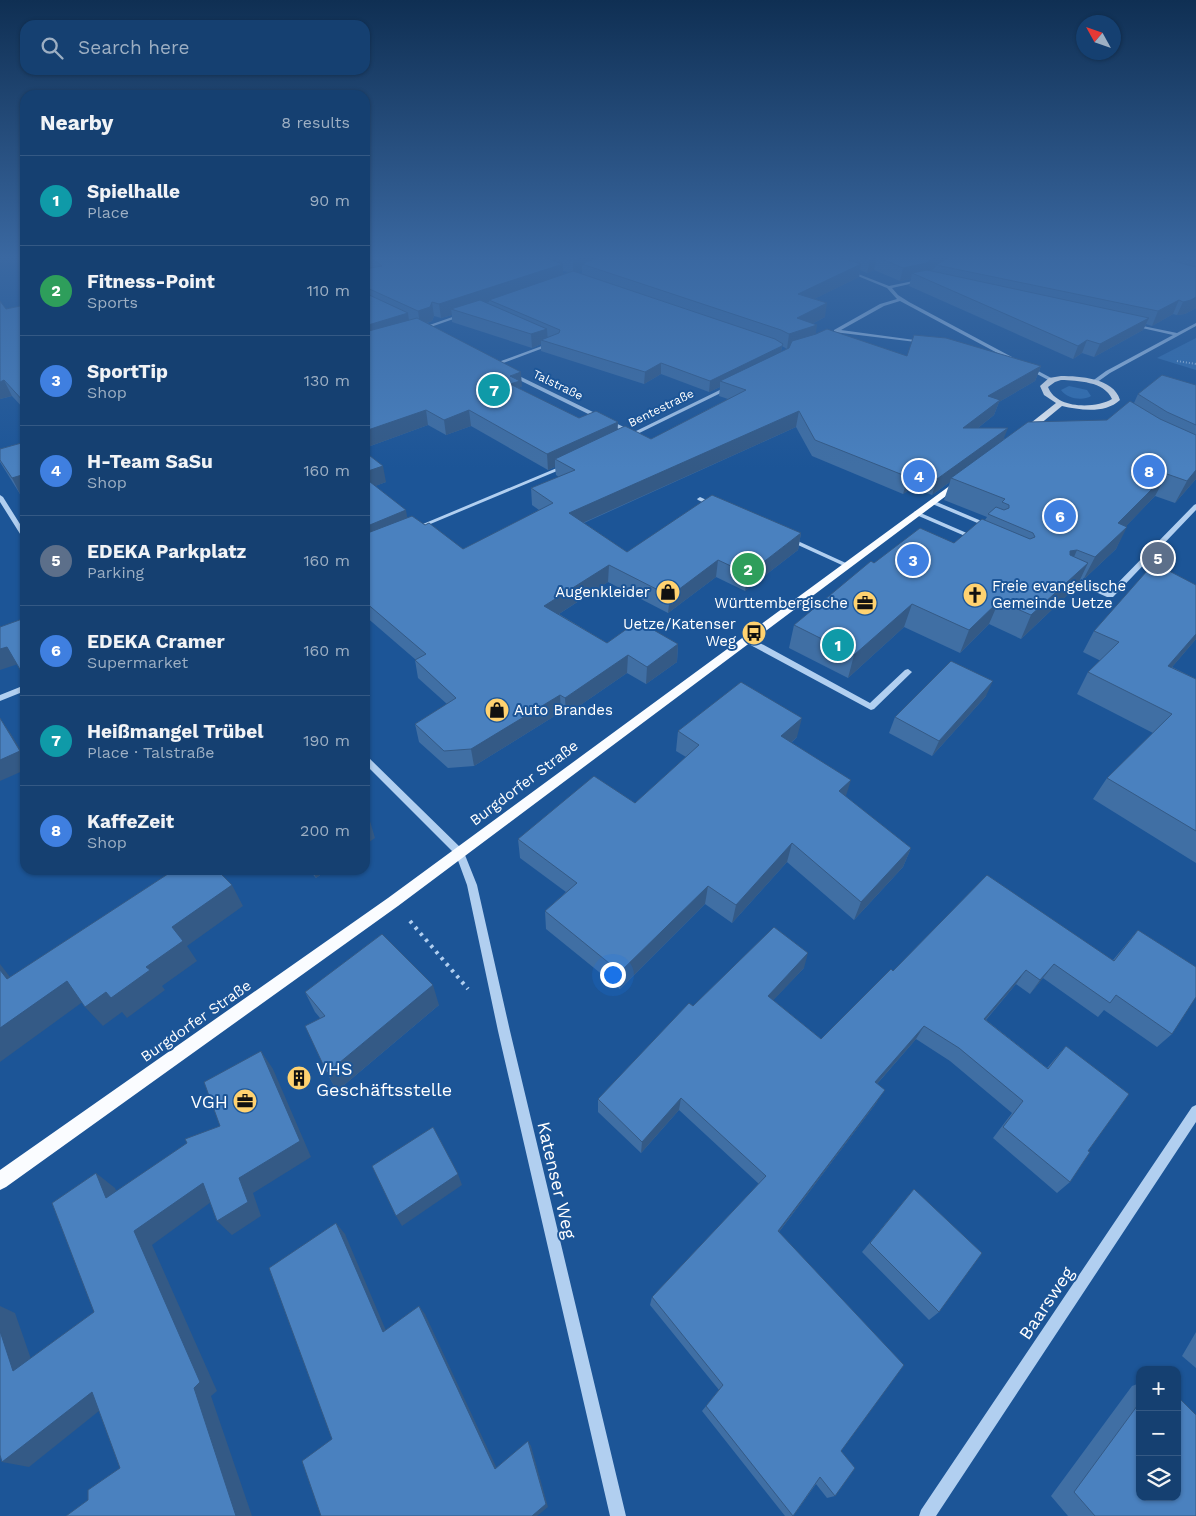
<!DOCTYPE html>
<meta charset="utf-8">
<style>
body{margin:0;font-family:"Work Sans",sans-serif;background:#1e4776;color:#f1f3f6}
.controls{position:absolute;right:15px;bottom:15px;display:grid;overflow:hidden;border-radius:10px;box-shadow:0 1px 4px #0004}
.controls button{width:45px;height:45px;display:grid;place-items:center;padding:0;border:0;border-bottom:1px solid #345984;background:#154071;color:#f1f3f6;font:25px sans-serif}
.compass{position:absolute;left:1076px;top:15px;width:45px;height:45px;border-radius:50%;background:#154071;box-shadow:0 1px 4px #0004;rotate:310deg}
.you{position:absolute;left:612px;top:974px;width:18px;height:18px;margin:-12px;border:4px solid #fff;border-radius:50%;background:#1a73e8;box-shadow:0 0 0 8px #1a73e833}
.badge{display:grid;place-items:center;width:32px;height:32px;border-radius:50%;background:#e69b98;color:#fff;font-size:16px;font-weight:700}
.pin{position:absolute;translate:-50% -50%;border:2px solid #fff;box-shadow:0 1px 5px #0006}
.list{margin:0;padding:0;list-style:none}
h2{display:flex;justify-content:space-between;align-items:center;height:65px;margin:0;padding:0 20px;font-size:21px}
h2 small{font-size:16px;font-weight:400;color:#9dafc3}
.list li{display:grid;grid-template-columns:32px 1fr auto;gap:15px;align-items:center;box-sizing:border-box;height:90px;padding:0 20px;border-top:1px solid #345984}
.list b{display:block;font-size:19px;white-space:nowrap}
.list p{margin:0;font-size:16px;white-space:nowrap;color:#9dafc3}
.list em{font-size:16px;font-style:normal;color:#9dafc3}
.icon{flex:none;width:28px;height:28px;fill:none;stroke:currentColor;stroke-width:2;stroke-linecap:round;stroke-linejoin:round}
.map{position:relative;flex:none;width:1196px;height:1516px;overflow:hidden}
.search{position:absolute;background:#154071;box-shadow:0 1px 4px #0004;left:20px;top:20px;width:350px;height:55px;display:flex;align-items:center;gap:12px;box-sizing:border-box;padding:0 18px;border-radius:15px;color:#9dafc3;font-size:19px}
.panel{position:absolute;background:#154071;box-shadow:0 1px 4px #0004;left:20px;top:90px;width:350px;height:785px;border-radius:15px}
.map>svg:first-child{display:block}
</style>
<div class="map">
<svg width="1196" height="1516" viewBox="0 0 1196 1516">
<rect width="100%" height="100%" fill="#1c5597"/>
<path fill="#3170b4" d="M1196 338V370L1157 358Z
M1069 386 1087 390 1091 396C1083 401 1067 399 1061 390Z"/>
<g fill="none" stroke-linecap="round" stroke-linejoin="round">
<path stroke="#b1cff0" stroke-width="2" stroke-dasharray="1 2" stroke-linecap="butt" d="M1177 361 1196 364"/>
<path stroke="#b1cff0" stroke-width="4" stroke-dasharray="3 5" stroke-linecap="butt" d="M410 921 468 989"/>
<path fill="#b1cff0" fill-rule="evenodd" d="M848 270 889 286 923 279V281L892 288 898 295 909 302 1055 380 1050 381 900 301 884 306 841 330 922 341H924V343L834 332V330L880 304 897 299 887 288 848 272Z
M461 314 465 315 422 330 418 329Z
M1196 323V326L1110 373 1096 383 1091 382 1106 371 1173 335 1133 326V324L1177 333Z
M550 343 554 344 495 366 490 365Z
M509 373H513L634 432 728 386 733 387 627 439 624 437 629 434 509 375Z
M564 465 569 466 416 530 414 531 411 529Z
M0 495 3 497 25 532V539L22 537 0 502Z
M700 497 715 504 716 505 711 506 698 500 697 499Z
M932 500 991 525 992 526 991 527H987L930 503 929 502Z
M1196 504V510L1113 597H1107L1064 578 1066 577H1070L1109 592 1194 505Z
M916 511 976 537 977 538 974 540 972 539 914 514V512Z
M789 537 848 564 849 565 848 566H844L787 540 786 539Z
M743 637H749L870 703 905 670 908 669 912 672 874 709 871 710 743 641 742 639Z
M25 685V691L0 701V695Z
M365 756 368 757 463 850 477 885 510 1031 626 1516H610L498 1031 467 885 456 855 365 764Z
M1196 1105V1122L936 1516H919L921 1510 1192 1107Z"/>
<path fill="#fafcff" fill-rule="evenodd" d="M1061 376C1079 376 1114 378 1120 400 1105 414 1080 410 1062 406L1028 434H1022V430L1056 403 1044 395 1040 386 1049 378ZM1061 380C1078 381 1104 381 1112 399 1095 409 1056 409 1048 387L1055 382Z
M959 479 963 482 962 484 398 906 6 1187 0 1190V1170L388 898Z"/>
</g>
<path fill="#406fa4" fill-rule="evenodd" d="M365 256H1196V308L1185 314 1177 315 1173 314 1152 326 1146 324 1143 330 1094 357 1082 353 1073 359 909 286 911 279 900 281 874 270 867 273 860 270 859 277 814 299 825 317 812 324 815 334 907 356 1041 366 1035 381 999 402 994 415 978 428 1003 439 1107 420 1134 403 1138 394 1196 385V479L1175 503 1155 496 1126 526 1116 549 1083 580 1081 579 1077 586 1021 639 989 624 960 653 904 627 848 678 789 648 794 625 874 563 954 543 985 520 987 517 944 500 950 482 932 495 912 488 903 494 812 456 796 427 584 523 627 552 801 533 798 550 745 591 716 577 668 613 608 582 559 614 607 643 678 644 677 662 646 684 627 673 566 715 561 712 474 766 448 768 419 742 415 724 447 704 418 678 415 660H416L365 616V452L386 482 375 486 407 518 425 525 463 549 539 510 532 505 531 488 559 477 556 475 555 467 548 470 471 426 446 435 428 425 365 448V269H369L366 266ZM582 270V274L577 272ZM563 271 568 272 563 274ZM452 315V322L532 348 541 344V351L644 384 661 374 709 392 720 387 719 396 728 399 651 439 617 430 618 422 579 418 520 389V387H522L427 323 432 321 434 316 441 318ZM782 346 787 349 781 352Z
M0 301 6 309 25 305V410L12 396 0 399Z
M25 442V493L20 494 0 462V449Z
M1196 585V639L1172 667 1196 679V863L1093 799 1107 778 1153 733 1077 694 1088 672 1101 661 1083 652 1094 631Z
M986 696 932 756 889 733 895 717Z
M678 731 797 737 791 743 846 797 911 848 903 867 854 920 787 862 732 923 705 904 620 989 546 929 545 911 566 892 520 858 518 839 635 803 686 757 676 751Z
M309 870H327L316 878Z
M1138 930 1172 1034 1157 1047 1104 1010 1098 1017 1043 978 1030 994 1016 984 986 1020 1047 1068 1066 1046 1088 1151 1070 1182 1057 1193 993 1138 1012 1113 950 1061 916 1039 877 1084V1102L779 1232 841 1451 835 1496 827 1498 816 1484 793 1516H785L702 1411 719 1390 650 1305 652 1297 759 1184 679 1110 641 1153 598 1112V1099L693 1006 804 968 773 1000 821 1039 893 971 1113 960Z
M305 992 439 1005 337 1091 327 1073 320 1018 315 1012Z
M914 1189 939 1312 929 1320 862 1252Z
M1196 1332V1368L1182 1356Z
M1140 1383V1497L1196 1516H1068L1051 1496 1132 1386Z"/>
<path fill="#345a86" d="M585 256H617L582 264V270L573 274V261Z
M937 256H956L936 265 935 268 922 276 912 273 911 279 900 281 903 268Z
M877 257 874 270 867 273 870 260Z
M563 264V277L489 300V302L460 312 451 309 452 315 441 318 439 304Z
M861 264 859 277 796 308 798 294Z
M1196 297V308L1185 314 1177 315 1183 302Z
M1179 300 1173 314 1152 326 1158 311Z
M432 302 434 316 432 321 420 325 418 311Z
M827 303 825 317 795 333 797 318Z
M408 313 410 328 365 341V326Z
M1149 318 1143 330 1094 357 1100 344Z
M817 325 815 340 787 349 789 334Z
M547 329 548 342 541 340V344L532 348 531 334Z
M1087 340 1082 353 1073 359 1078 346Z
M782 346 780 358 720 381V387L709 392 710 381Z
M661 363V374L644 384 645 372Z
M1041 366 1035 381 999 402 994 415 958 444 963 428 988 396Z
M521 372 522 387H520L521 396 512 400 510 376Z
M4 380 12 396 0 399V382Z
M426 410 428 425 365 448V431Z
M469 410 471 426 446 435 444 420Z
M799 411 796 427 569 529V513Z
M618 422 617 438 555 459V467L548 470 547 454Z
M1008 428 1002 443 951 478 950 482 932 495 937 479Z
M383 466 386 482 365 490V472Z
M1196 470V479L1175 503 1187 481Z
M917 472 912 488 903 494 908 477Z
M25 474V493L20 494 12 478Z
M1167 474 1155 496 1112 541 1127 527 1116 549 1083 580 1095 557 1118 523Z
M406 510 409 527 365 545V527Z
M801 533 798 550 745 591 748 574Z
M1077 550 1067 573 1070 551Z
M718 560 716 577 668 613 670 596Z
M1088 563 1077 586 1021 639 1031 615Z
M609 565 608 582 545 623 544 606Z
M999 601 989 624 960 653 969 630Z
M912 604 904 627 848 678 854 655Z
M1196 634V639L1155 687 1168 666Z
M678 644 677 662 646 684 647 667Z
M7 647 18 664 0 670V649Z
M628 655 627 673 566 715 565 698Z
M993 681 986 696 932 756 939 741Z
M560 695 561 712 474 766 471 749Z
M0 718 11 734 25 757V770L0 781Z
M802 718 797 737 776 756 781 736Z
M851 780 845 799 839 791Z
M370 821 375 838 365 845V824Z
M792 843 787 862 732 923 736 905Z
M911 848 903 867 854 920 861 902Z
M312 870H327L316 878Z
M232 885 243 906 187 946 197 961 162 986 165 990 127 1018 122 1012 103 1026 85 1007 106 992 146 967 172 927Z
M708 886 705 904 620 989V972Z
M808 953 804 968 764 1010 768 996Z
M0 964 27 999 7 979 0 970Z
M1054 964 1043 978 1030 994 1040 980Z
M1026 970 1016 984 975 1032 984 1019Z
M67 981 84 1001 0 1062V1028Z
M433 985 439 1005 337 1091 327 1073Z
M924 1026 916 1039 868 1094 875 1082Z
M261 1051 273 1069 311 1157 253 1193 261 1216 232 1235 217 1221 239 1178Z
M885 1090 877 1102 772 1241 778 1231Z
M681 1098 679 1110 641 1153 642 1142Z
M96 1173 115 1188 125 1212 106 1198Z
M458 1174 462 1185 402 1226 396 1216Z
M203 1183 218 1197 152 1245 217 1391 211 1396 252 1516H236L134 1231Z
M336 1223 345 1234 390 1340 383 1332Z
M0 1306 15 1313 38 1379 13 1371 0 1331Z
M419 1306 425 1314 499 1473 495 1469Z
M92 1392 114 1399 29 1467 2 1462Z
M528 1441 531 1446 548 1507 537 1516H532Z"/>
<path fill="#4a81bf" stroke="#345a86" d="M368 256H541L563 264 439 304 432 302 430 307 418 311 365 287V269L382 266Z
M559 256H585L573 261Z
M601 256H835L861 264 798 294 827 303 797 318 817 325 789 334 781 330 582 264Z
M859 256H937L926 263 903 268 877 257 870 260Z
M951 256H1155L1196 267V297L1191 300 1183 302 1179 300 1158 311 936 265Z
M1174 256H1196V262Z
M927 270 1149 318 1100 344 1087 340 1078 346 912 273Z
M573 271 775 339 783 344 782 346 710 381 661 363 645 372 541 340 559 333 560 330 489 300Z
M365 293 408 313 365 326Z
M480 300 547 329 531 334 451 309Z
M0 301 6 309 25 305V403L4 380 0 382Z
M417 318 521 372 510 376 520 381 510 384 579 418 596 411 618 422 547 454 469 410 444 420 426 410 365 431V332Z
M827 329 907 356 914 335 946 338 1041 366 988 396 1000 400 963 428H1008L937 479 917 472 908 477 815 440 799 411 569 513 627 552 712 495 801 533 748 574 718 560 670 596 609 565 544 606 607 643 638 621 678 644 647 667 628 655 565 698 560 695 471 749 444 751 415 724 456 698 415 660 426 654 365 602V534L412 516 425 525 429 523 463 549 553 503 531 488 575 470 555 459 625 426 651 439 746 390 720 381 789 348 792 341 816 334Z
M1162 375 1196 385V425L1167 412 1138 394Z
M1130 401 1160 419 1196 435V470L1187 481 1167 474 1118 523 1127 527 1095 557 1077 550 1070 551V555L1088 563 1031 615 999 601 969 630 912 604 854 655 794 625 871 561 874 563 920 528 954 543 982 519 1030 539 1035 537 1033 533 988 514 996 507 1004 510 1009 508V505L1002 502 1005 499 951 478 1028 422 1107 420Z
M25 442V474L12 478 0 460V449Z
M365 452 383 466 365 472Z
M365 478 406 510 365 527Z
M1154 563 1196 585V634L1168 666 1196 679V831L1107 778 1172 714 1088 672 1119 642 1094 631Z
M25 618V678L7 647 0 649V627Z
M951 661 993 681 939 741 895 717Z
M741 682 802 718 781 736 851 780 839 791 911 848 861 902 792 843 736 905 708 886 620 972 545 911 577 883 518 839 594 776 635 803 699 745 678 731Z
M0 718 20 751 0 760Z
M365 816 370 821 365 824Z
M174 870H217L232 885 172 927 183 941 146 967 150 970 111 998 106 992 85 1007 67 981 0 1028V970L7 979Z
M987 875 1114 961 1138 930 1196 967V997L1172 1034 1116 995 1110 1003 1054 964 1040 980 1026 970 984 1019 1048 1069 1066 1046 1129 1094 1088 1151 1090 1152 1070 1182 1003 1127 1023 1101 959 1048 924 1026 875 1082 885 1090 778 1231 904 1365 841 1451 855 1468 835 1496 820 1477 793 1516 706 1406 723 1385 652 1297 766 1176 681 1098 642 1142 598 1099 689 1003 693 1006 774 927 808 953 768 996 821 1039 891 969 893 971Z
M382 934 433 985 327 1073 305 1026 325 1016 305 992Z
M261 1051 300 1141 239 1178 248 1202 217 1221 203 1183 134 1231 200 1382 194 1388 236 1516H66L88 1500V1490L120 1468 92 1392 2 1462 0 1455V1331L13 1371 94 1312 52 1203 96 1173 106 1198 187 1143 185 1139 220 1126 204 1082Z
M433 1127 458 1174 396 1216 372 1166Z
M914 1189 982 1253 939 1312 870 1243Z
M336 1223 383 1332 419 1306 495 1469 528 1441 546 1504 532 1516H321L302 1461 332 1439 269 1268Z
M1177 1396 1196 1415V1516H1095L1074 1492 1140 1402V1497H1177Z"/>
<linearGradient id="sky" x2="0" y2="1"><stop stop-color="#0f2f53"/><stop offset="0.55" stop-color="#3a68a1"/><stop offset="1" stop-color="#3a68a1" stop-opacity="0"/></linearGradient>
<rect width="1196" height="468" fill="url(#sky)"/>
<defs>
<symbol id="shop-disc" viewBox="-11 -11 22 22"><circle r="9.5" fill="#ffd270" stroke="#1c5597"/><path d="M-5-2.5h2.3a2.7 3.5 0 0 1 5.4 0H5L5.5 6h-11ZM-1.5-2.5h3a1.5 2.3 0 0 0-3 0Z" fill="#111"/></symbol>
<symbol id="church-disc" viewBox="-11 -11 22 22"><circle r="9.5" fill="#ffd270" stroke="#1c5597"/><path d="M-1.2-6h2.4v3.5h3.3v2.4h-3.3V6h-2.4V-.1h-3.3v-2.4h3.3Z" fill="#111"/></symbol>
<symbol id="office-disc" viewBox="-11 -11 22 22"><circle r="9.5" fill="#ffd270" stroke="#1c5597"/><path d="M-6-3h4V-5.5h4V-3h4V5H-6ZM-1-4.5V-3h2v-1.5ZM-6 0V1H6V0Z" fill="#111"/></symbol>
<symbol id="bus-disc" viewBox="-11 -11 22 22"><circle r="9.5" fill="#ffd270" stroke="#1c5597"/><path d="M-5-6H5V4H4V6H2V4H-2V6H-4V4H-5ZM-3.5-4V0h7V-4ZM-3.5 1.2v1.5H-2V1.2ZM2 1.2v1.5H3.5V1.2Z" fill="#111"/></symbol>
<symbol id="building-disc" viewBox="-11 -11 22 22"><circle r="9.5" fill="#ffd270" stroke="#1c5597"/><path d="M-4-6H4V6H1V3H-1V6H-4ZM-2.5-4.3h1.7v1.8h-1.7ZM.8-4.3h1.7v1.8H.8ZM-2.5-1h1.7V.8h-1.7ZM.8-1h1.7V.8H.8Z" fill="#111"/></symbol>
</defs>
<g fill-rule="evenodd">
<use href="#shop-disc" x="654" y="578" width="28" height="28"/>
<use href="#church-disc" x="961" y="581" width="28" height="28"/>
<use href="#office-disc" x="851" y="589" width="28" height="28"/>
<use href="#bus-disc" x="740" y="619" width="28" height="28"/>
<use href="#shop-disc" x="483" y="696" width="28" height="28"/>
<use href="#building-disc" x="285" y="1064" width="28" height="28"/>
<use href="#office-disc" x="231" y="1087" width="28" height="28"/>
</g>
<g text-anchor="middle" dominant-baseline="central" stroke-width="4" stroke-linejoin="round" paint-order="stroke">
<g font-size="12" fill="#fff" stroke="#1c5597">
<text transform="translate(558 385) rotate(26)">Talstraße</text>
<text transform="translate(661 408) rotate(-26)">Bentestraße</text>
</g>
<g font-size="15" fill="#fff" stroke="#1c5597" text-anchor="end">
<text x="992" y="586" text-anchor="start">Freie evangelische<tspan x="992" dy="17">Gemeinde Uetze</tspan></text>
<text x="650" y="592">Augenkleider</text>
<text x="848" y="603">Württembergische</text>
<text x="736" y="624">Uetze/Katenser<tspan x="736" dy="17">Weg</tspan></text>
<text x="514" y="710" text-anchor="start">Auto Brandes</text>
</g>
<g font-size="15" fill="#fff" stroke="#1c5597">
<text transform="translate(524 783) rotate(-37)">Burgdorfer Straße</text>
<text transform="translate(196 1021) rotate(-35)">Burgdorfer Straße</text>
</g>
<g font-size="18" fill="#fff" stroke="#1c5597" text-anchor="start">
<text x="316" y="1068">VHS<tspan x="316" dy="21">Geschäftsstelle</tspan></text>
<text x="228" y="1101" text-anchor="end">VGH</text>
</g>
<g font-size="18" fill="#fff" stroke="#1c5597">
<text transform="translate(557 1180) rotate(77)">Katenser Weg</text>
<text transform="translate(1046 1303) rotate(-56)">Baarsweg</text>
</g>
</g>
</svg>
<div class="controls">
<button>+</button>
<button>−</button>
<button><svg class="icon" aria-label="layers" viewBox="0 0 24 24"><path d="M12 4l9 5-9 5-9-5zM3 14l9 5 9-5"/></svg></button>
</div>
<svg class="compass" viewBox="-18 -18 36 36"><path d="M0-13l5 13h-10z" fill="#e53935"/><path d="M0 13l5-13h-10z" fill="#9dafc3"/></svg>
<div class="you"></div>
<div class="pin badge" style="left:838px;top:645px;background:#0f9aa8">1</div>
<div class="pin badge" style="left:748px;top:569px;background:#2e9e5b">2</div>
<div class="pin badge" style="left:913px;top:560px;background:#3f7fe0">3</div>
<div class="pin badge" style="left:919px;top:476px;background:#3f7fe0">4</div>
<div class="pin badge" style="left:1158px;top:558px;background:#5c6f8a">5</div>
<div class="pin badge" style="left:1060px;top:516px;background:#3f7fe0">6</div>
<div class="pin badge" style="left:494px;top:390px;background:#0f9aa8">7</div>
<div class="pin badge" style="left:1149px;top:471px;background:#3f7fe0">8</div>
<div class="search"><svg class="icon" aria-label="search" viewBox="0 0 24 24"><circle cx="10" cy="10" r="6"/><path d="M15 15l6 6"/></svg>Search here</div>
<section class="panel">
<h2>Nearby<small>8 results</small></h2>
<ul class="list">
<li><span class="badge" style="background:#0f9aa8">1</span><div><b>Spielhalle</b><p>Place</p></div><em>90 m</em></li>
<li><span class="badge" style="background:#2e9e5b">2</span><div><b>Fitness-Point</b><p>Sports</p></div><em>110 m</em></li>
<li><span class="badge" style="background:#3f7fe0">3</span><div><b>SportTip</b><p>Shop</p></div><em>130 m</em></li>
<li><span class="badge" style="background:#3f7fe0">4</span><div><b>H-Team SaSu</b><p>Shop</p></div><em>160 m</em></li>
<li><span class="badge" style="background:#5c6f8a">5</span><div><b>EDEKA Parkplatz</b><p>Parking</p></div><em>160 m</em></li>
<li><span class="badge" style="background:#3f7fe0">6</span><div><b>EDEKA Cramer</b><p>Supermarket</p></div><em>160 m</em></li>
<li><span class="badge" style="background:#0f9aa8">7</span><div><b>Heißmangel Trübel</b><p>Place · Talstraße</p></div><em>190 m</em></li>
<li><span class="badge" style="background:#3f7fe0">8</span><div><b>KaffeZeit</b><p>Shop</p></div><em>200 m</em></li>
</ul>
</section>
</div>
